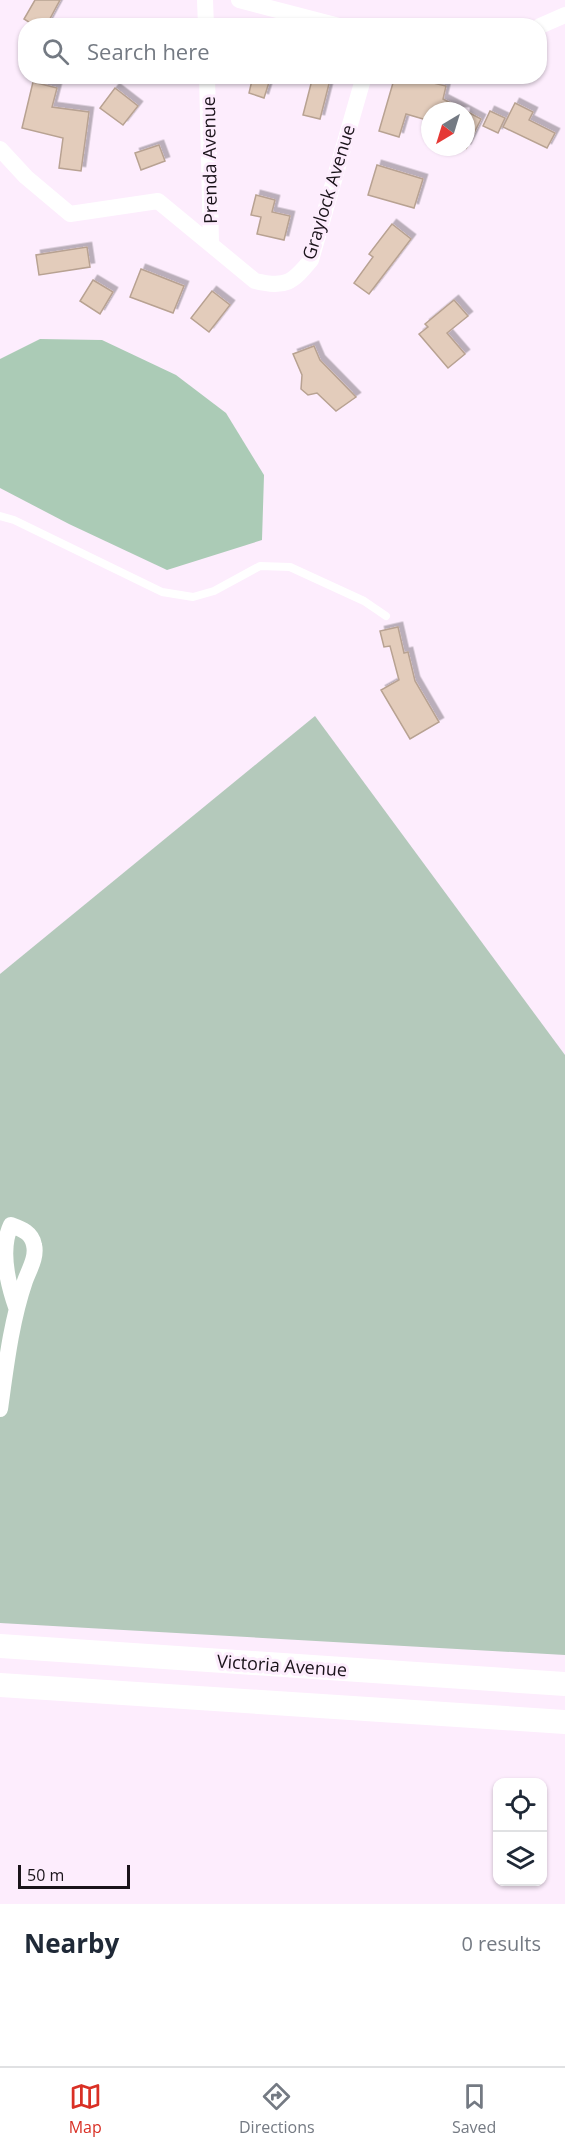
<!DOCTYPE html>
<style>
body{margin:0;font-family:"Open Sans",sans-serif;background:#f2f2f3;color:#1f2937}
.controls{position:absolute;right:18px;bottom:18px;display:grid;overflow:hidden;border-radius:12px;box-shadow:0 2px 4px #0004}
.controls button{width:54px;height:54px;display:grid;place-items:center;padding:0;border:0;border-bottom:2px solid #e0e1e3;background:#fff;color:#1f2937;font:30px sans-serif}
.compass{position:absolute;left:421px;top:102px;width:54px;height:54px;border-radius:50%;background:#fff;box-shadow:0 2px 4px #0004;rotate:218deg}
.scale{position:absolute;left:18px;bottom:15px;width:112px;box-sizing:border-box;padding-left:6px;border:3px solid #1a131a;border-top:0;font-size:16px;line-height:21px;white-space:nowrap;color:#1a131a;-webkit-text-stroke:4px #fdedfd;paint-order:stroke}
.list{margin:0;padding:0;list-style:none}
h2{display:flex;justify-content:space-between;align-items:center;height:78px;margin:0;padding:0 24px;font-size:26px}
h2 small{font-size:20px;font-weight:400;color:#747a83}
.icon{flex:none;width:33px;height:33px;fill:none;stroke:currentColor;stroke-width:2;stroke-linecap:round;stroke-linejoin:round}
.map{position:relative;flex:none;width:565px;height:1904px;overflow:hidden}
.search{position:absolute;background:#fff;box-shadow:0 2px 4px #0004;left:18px;right:18px;top:18px;height:66px;display:flex;align-items:center;gap:15px;box-sizing:border-box;padding:0 21px;border-radius:24px;color:#747a83;font-size:22px}
.sheet{height:162px;background:#fff}
nav{display:flex;justify-content:space-around;align-items:center;box-sizing:border-box;height:84px;border-top:2px solid #e0e1e3;background:#fff;font-size:16px;color:#747a83}
nav a{display:grid;justify-items:center;gap:3px}
nav .on{color:#d93025}
.map>svg:first-child{display:block}
</style>
<div class="map">
<svg width="565" height="1904" viewBox="0 0 565 1904">
<defs>
<filter id="shadow"><feDropShadow dx="4.5" dy="-4.5" stdDeviation="0" flood-color="#0004"/></filter>
</defs>
<rect width="100%" height="100%" fill="#fdedfd"/>
<path fill="#b4c9bb" d="M315 716 565 1055V1655L0 1623V974Z"/>
<path fill="#abcbb6" d="M40 339 102 340 176 375 226 413 264 475 262 540 167 570 69 524 0 488V359Z"/>
<path fill="#e3ccbb" stroke="#b8a292" stroke-width="1.5" filter="url(#shadow)" d="M35 0H60L46 26H35L24 19Z
M253 76H271L264 98 249 93Z
M313 76H331L320 119 303 115Z
M395 76H417L416 79 446 86 443 99 466 111H430V121L406 114 399 137 379 131Z
M33 82 57 88 52 107 89 112 81 171 59 168 63 138 22 128Z
M115 88 138 106 123 125 100 108Z
M515 103 533 112 529 120 555 133 547 148 503 127Z
M466 111 481 119 466 149Z
M490 111 505 118 498 133 483 126Z
M159 145 165 161 141 170 135 153Z
M377 165 423 179 414 208 368 195Z
M256 195 275 200 272 212 290 216 284 240 257 234 261 217 251 215Z
M392 224 411 239 369 294 354 283 373 257 369 254Z
M87 247 90 267 39 275 36 255Z
M141 269 184 286 173 313 130 297Z
M93 280 113 292 100 314 80 301Z
M212 291 230 305 209 332 191 318Z
M454 300 468 316 447 333 465 354 448 368 419 334 428 327 425 324Z
M314 346 320 360 356 397 336 411 317 393 308 395 301 389 302 375 293 354Z
M398 627 404 653 408 652 415 681 439 722 410 739 381 690 399 680 390 646 384 647 380 631Z"/>
<g fill="none" stroke-linecap="round" stroke-linejoin="round">
<path stroke="#fff" stroke-width="8" d="M0 516 14 520 162 592 193 597 214 591 260 566 290 567 364 601 386 616"/>
<path stroke="#fff" stroke-width="16" d="M205 0 206 26
M239 0 339 26
M540 26 565 15
M207 76 211 243
M0 149 26 177 70 214 158 201 255 281C286 288 292 283 311 260L364 76
M0 1409C6 1366 11 1322 25 1281 29 1270 37 1257 34 1245 32 1233 22 1229 11 1225 0 1248 7 1281 16 1307"/>
<path stroke="#fff" stroke-width="24" d="M0 1646 565 1684
M0 1685 565 1722"/>
</g>
<g text-anchor="middle" dominant-baseline="central" stroke-width="6" stroke-linejoin="round" paint-order="stroke">
<g font-size="18" fill="#1a131a" stroke="#fdedfd">
<text transform="translate(209 160) rotate(-91)">Prenda Avenue</text>
<text transform="translate(328 192) rotate(-73)">Graylock Avenue</text>
<text transform="translate(282 1665) rotate(4)">Victoria Avenue</text>
</g>
</g>
</svg>
<div class="controls">
<button><svg class="icon" aria-label="locate" viewBox="0 0 24 24"><circle cx="12" cy="12" r="6"/><path d="M12 2v4M12 18v4M2 12h4M18 12h4"/></svg></button>
<button><svg class="icon" aria-label="layers" viewBox="0 0 24 24"><path d="M12 4l9 5-9 5-9-5zM3 14l9 5 9-5"/></svg></button>
</div>
<svg class="compass" viewBox="-18 -18 36 36"><path d="M0-13l5 13h-10z" fill="#e53935"/><path d="M0 13l5-13h-10z" fill="#747a83"/></svg>
<div class="scale">50 m</div>
<div class="search"><svg class="icon" aria-label="search" viewBox="0 0 24 24"><circle cx="10" cy="10" r="6"/><path d="M15 15l6 6"/></svg>Search here</div>
</div>
<section class="sheet">
<h2>Nearby<small>0 results</small></h2>
<ul class="list">
</ul>
</section>
<nav>
<a class="on"><svg class="icon" aria-label="map" viewBox="0 0 24 24"><path d="M3 6l6-2 6 2 6-2v14l-6 2-6-2-6 2zM9 4v14M15 6v14"/></svg>Map</a>
<a><svg class="icon" aria-label="directions" viewBox="0 0 24 24"><path d="M12 3l9 9-9 9-9-9zM9 14v-3h6M13 9l2 2-2 2"/></svg>Directions</a>
<a><svg class="icon" aria-label="saved" viewBox="0 0 24 24"><path d="M7 4h10v16l-5-4-5 4z"/></svg>Saved</a>
</nav>
